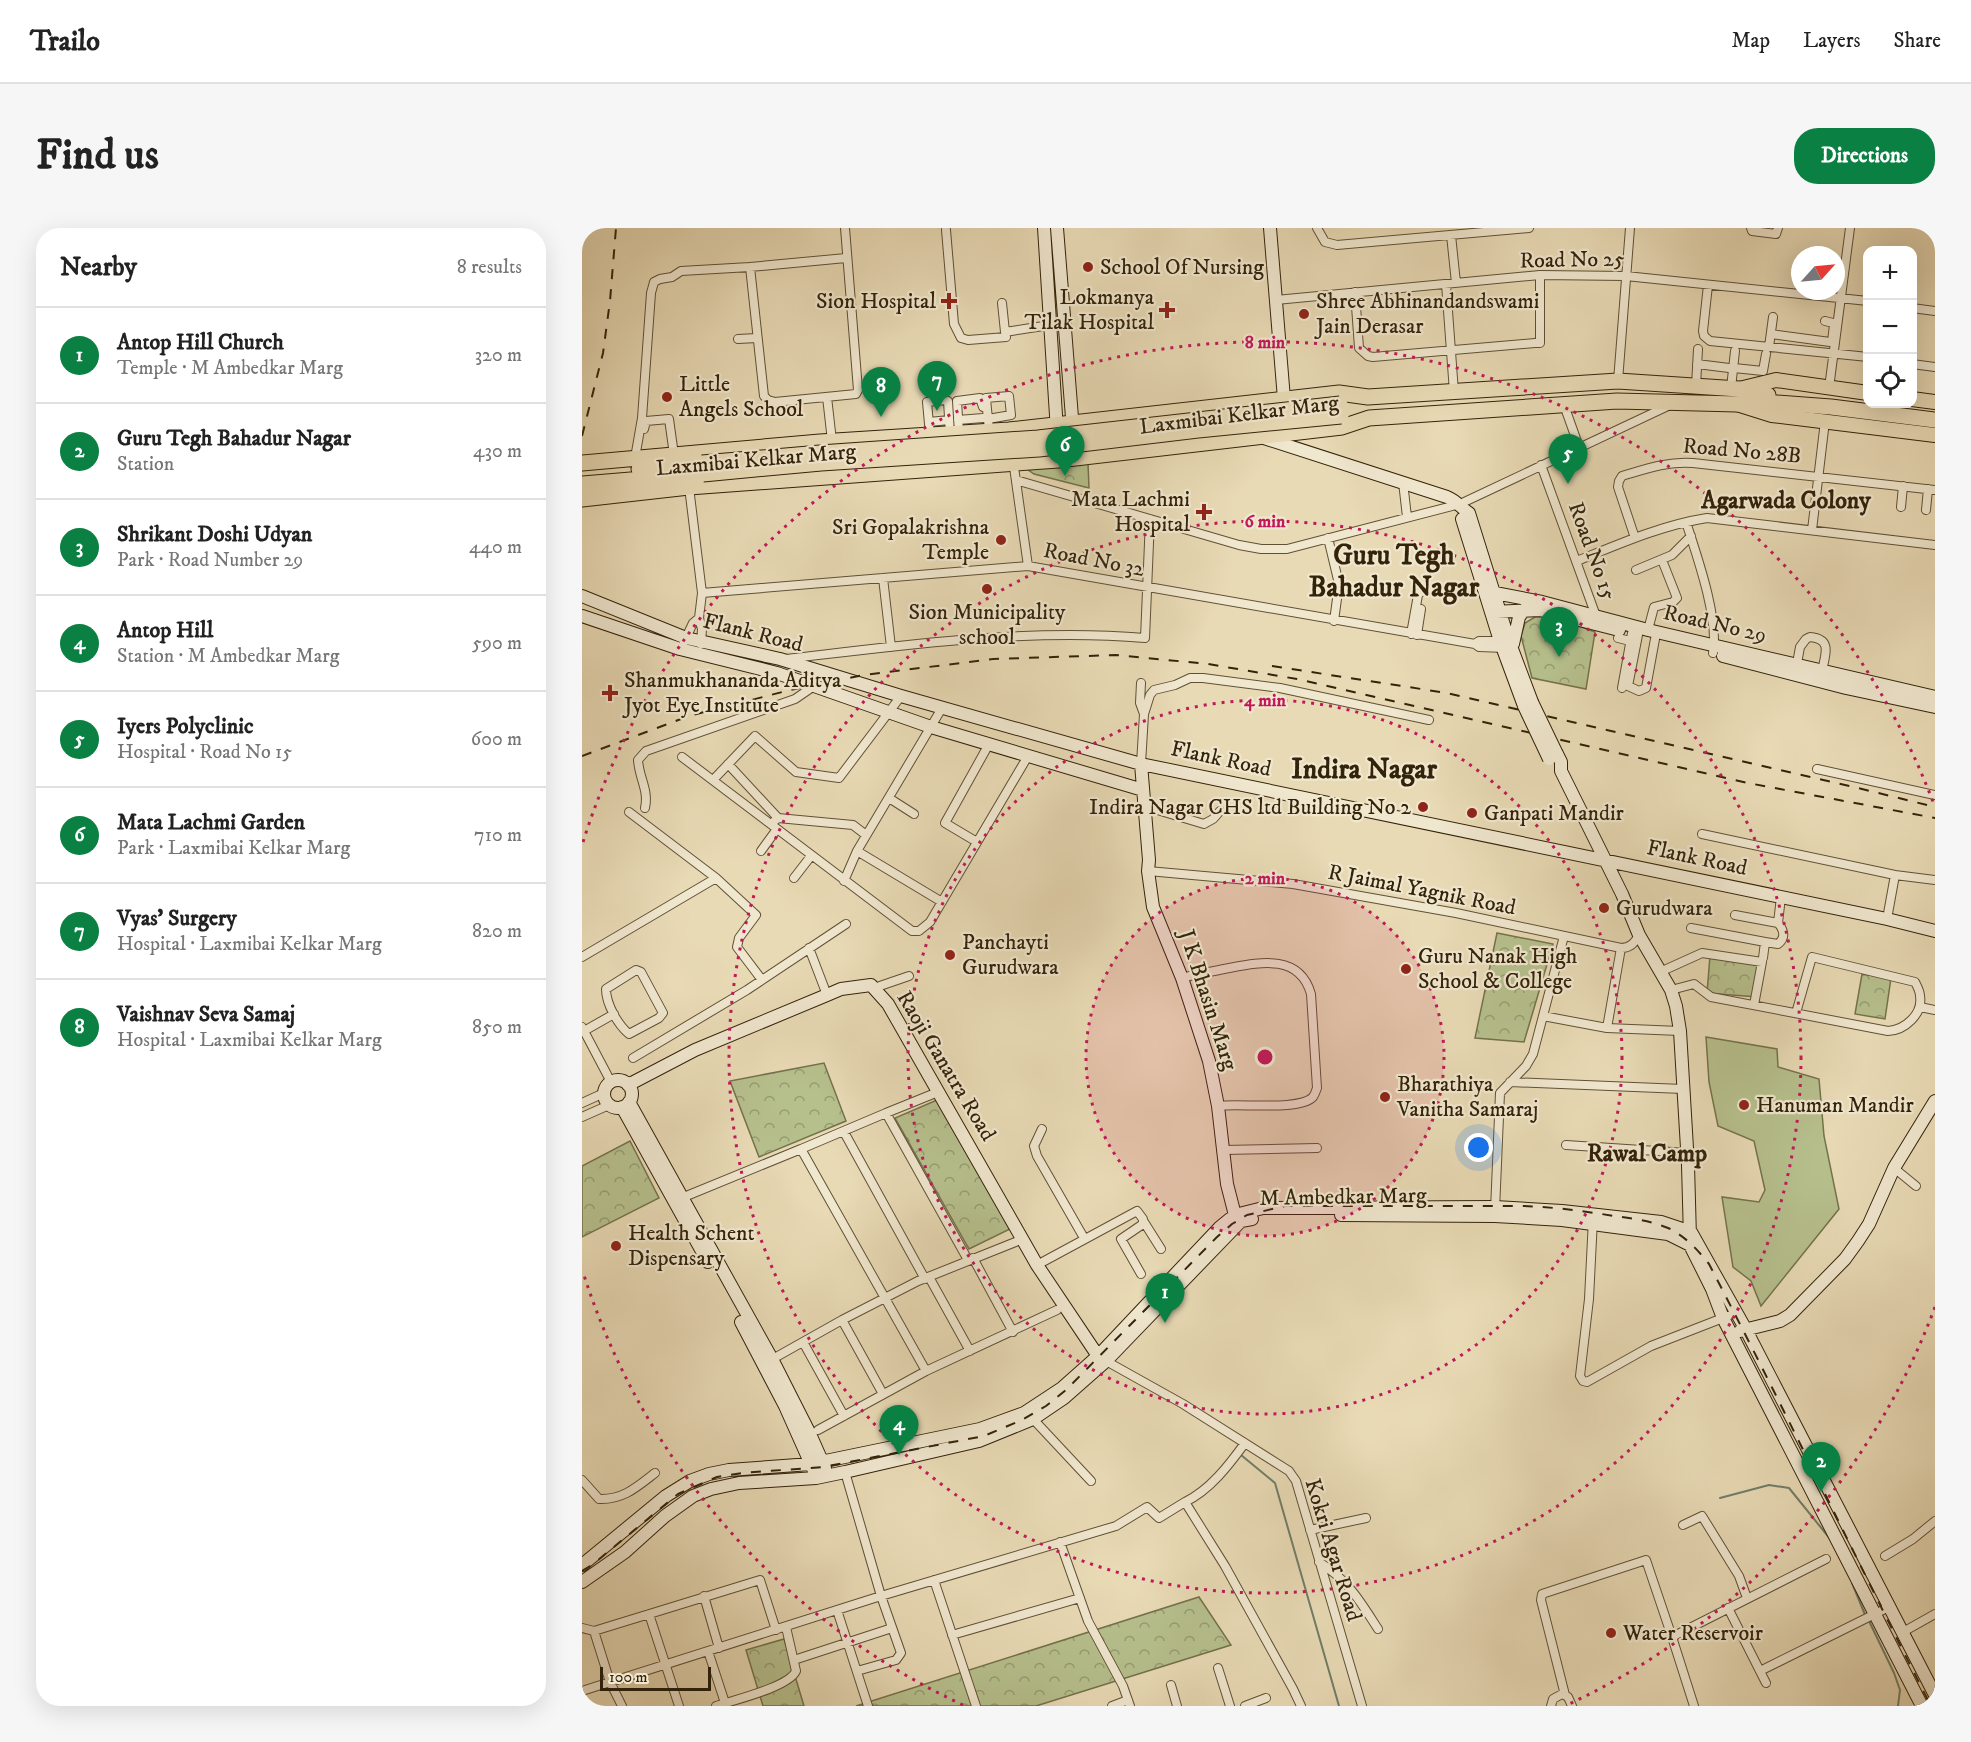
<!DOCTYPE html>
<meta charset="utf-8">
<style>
body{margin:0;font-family:"IM FELL DW Pica",serif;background:#f6f6f6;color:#222}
.controls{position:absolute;right:18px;top:18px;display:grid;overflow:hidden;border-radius:12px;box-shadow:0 6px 24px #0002}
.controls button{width:54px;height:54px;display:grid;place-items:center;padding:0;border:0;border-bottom:2px solid #e0e0e0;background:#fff;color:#222;font:30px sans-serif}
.compass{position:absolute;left:1209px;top:18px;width:54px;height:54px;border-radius:50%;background:#fff;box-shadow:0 6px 24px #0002;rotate:63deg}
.scale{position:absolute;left:18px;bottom:15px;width:111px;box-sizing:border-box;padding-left:6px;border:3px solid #33230a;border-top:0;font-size:16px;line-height:21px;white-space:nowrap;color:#33230a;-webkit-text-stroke:4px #f0e7cf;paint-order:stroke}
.you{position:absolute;left:897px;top:920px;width:21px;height:21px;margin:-15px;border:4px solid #fff;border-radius:50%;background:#1a73e8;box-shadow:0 0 0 9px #1a73e833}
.badge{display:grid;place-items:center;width:39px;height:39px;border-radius:50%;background:#0b8043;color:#fff;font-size:20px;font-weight:700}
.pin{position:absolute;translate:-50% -50px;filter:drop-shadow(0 2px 3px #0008)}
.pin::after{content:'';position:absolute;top:32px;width:21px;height:18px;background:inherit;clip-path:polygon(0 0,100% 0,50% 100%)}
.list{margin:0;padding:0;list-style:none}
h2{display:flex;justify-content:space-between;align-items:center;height:78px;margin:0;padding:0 24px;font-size:26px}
h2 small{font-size:20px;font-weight:400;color:#767676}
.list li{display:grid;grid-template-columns:39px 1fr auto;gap:18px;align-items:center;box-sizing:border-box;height:96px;padding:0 24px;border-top:2px solid #e0e0e0}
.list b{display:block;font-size:22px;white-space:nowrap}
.list p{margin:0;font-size:20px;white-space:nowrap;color:#767676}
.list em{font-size:20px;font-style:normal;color:#767676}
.icon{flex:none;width:33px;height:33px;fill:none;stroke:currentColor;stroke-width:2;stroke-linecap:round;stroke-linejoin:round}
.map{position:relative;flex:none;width:1353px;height:1478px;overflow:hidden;border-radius:24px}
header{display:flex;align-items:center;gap:36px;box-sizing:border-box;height:84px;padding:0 30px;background:#fff;border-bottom:2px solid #e0e0e0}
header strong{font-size:28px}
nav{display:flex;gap:33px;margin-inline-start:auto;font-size:21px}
.intro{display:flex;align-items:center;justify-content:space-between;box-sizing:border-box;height:144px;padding:0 36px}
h1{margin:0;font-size:42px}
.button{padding:15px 27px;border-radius:24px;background:#0b8043;color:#fff;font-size:21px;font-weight:700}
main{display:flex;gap:36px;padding:0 36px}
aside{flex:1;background:#fff;border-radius:24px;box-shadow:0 6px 24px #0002}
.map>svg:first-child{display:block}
</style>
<header>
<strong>Trailo</strong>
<nav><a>Map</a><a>Layers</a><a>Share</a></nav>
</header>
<div class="intro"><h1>Find us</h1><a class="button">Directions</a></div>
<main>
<aside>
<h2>Nearby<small>8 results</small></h2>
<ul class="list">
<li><span class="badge">1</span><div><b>Antop Hill Church</b><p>Temple · M Ambedkar Marg</p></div><em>320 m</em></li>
<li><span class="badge">2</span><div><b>Guru Tegh Bahadur Nagar</b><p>Station</p></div><em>430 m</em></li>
<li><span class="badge">3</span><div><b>Shrikant Doshi Udyan</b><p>Park · Road Number 29</p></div><em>440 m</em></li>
<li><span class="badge">4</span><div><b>Antop Hill</b><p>Station · M Ambedkar Marg</p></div><em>590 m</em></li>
<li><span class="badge">5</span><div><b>Iyers Polyclinic</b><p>Hospital · Road No 15</p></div><em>600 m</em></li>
<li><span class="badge">6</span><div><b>Mata Lachmi Garden</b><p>Park · Laxmibai Kelkar Marg</p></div><em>710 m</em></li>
<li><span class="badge">7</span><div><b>Vyas' Surgery</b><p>Hospital · Laxmibai Kelkar Marg</p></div><em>820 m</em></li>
<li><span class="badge">8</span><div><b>Vaishnav Seva Samaj</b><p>Hospital · Laxmibai Kelkar Marg</p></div><em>850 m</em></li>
</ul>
</aside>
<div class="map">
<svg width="1353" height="1478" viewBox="0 0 1353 1478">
<defs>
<pattern id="park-crowns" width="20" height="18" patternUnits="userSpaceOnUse" patternTransform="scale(1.5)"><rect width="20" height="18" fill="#b6c08d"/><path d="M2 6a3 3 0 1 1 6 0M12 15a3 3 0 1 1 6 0" fill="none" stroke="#959c71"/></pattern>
</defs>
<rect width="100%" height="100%" fill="#e8dab5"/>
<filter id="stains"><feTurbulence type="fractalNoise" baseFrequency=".00333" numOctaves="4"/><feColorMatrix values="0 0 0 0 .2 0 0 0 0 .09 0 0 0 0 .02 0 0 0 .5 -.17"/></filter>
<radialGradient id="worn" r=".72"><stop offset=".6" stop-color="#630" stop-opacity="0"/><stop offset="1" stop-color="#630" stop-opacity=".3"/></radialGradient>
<path fill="#b6c08d" stroke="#74724c" stroke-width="1.5" d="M1124 809 1195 821 1196 839 1237 851 1242 908 1257 981 1179 1078 1169 1053 1151 1039 1140 969 1177 974 1183 962 1172 913 1136 898 1127 854Z"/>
<path fill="url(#park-crowns)" stroke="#74724c" stroke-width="1.5" d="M506 235 507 260 452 246 445 241Z
M969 388 1013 404 1004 461 950 450 939 408 943 395 953 389Z
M915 705 971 716 942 814 893 810Z
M1128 728 1178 732 1175 769 1125 765Z
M1280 746 1309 750 1303 791 1273 786Z
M242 835 264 893 177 929 148 853Z
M355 872 428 1001 387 1021 313 890Z
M48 913 77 970 0 1009V938Z
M617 1369 649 1417 454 1478H274Z
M202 1411 222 1478H181L164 1422Z"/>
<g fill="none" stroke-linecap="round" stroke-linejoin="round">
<path stroke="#707e6a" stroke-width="2" d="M659 1227 693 1255 757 1478
M1138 1270 1187 1257 1207 1260 1249 1312
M1270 1355 1284 1389
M1287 1393 1312 1445 1318 1462 1316 1478"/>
<defs>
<path id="street" d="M735 0 743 14 755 17 947 0
M1169 0 1170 3 1194 6 1196 0
M364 2 372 96 379 110 386 112 424 109 423 104 468 97
M869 7 874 55
M168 39 182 168 186 172 193 174 274 166 276 162 263 0
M864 56 872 164
M1126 57 1121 103 1122 108 1128 113 1286 129
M773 64 777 120 786 128 791 129 953 115H958V47
M694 72 958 47 1044 48 1286 73
M420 75 423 104
M1330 80 1353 83
M1189 106 1248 114 1250 113 1252 97 1251 95 1243 93
M156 111 175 110
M1187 119 1191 89
M1115 136 1147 140
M1330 136 1353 139
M1152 140 1181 143 1184 126
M1036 153 1048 0
M1114 158 1116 121
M1149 160 1153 123
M1247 160 1268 0
M245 169 250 213
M982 177 997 219
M406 191 429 187 427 168 404 170V171L406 191 407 203
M376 192 401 190
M347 194 367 192
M62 201 64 193 87 191 92 227
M377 205 375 173 398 170 401 179
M348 207 345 174 364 172 366 173 368 206
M53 230 60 190 69 65 72 54 78 51 90 49 99 43 168 39 264 30
M431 232 446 338
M959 237 1014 388V392
M434 252 657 317 679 321H705L878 276 1086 178
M821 254 825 289
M107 259 120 365 117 390 120 401 119 416
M1319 279 1321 258
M1344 282 1346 261
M1104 294C1115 328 1137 390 1131 425
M1230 302 1243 193
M746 310 757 356 752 393
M1053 310 1036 259 1037 253 1040 248C1064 241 1086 233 1111 235L1353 262
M995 333C1037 316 1080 297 1125 290L1353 317
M1054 342 1090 327 1109 308
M301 350 309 419
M120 365 446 338 893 416
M1066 402 1072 379 1091 374 1095 370 1080 332
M829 406 836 367 839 364 855 360
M835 407 839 381
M1056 407 1046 458 1057 463 1064 460 1073 411
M1036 410 1048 413
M923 413H897L893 416 897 419 923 420
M102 414 111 395 117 390
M204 431C323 417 443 400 563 410L568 291
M1214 441 1218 419 1224 411 1228 409C1251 411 1243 427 1240 443
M559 455 558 475 562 486 559 536
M1040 460 1050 405
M562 486 568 467 572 462 593 457 608 450H621L698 460 847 492
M100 529 330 703H337L348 694 446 528
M146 536 196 590
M1235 541 1353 567
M131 552 173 508 214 544 257 550 319 468
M307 570 332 586
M562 578 622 596 631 591 638 583
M63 580C67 562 57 550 56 532L64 523 213 471 232 458
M47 584 134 650 174 687 157 710 155 719 180 752
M189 596 196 590 271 597 284 607
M1120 606 1313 647 1305 691
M395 614 363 595 407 516
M179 623 195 601
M275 623 360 674
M566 643 711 656 874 685 1039 720C1049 720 1053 714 1057 707
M1313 647 1353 652
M212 650 229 628
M262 653 275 623 360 480
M1153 687 1196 695
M1109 700 1183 714 1181 730
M1183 714 1196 716C1204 710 1202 702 1196 695L1199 669
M227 720 245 767
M0 729 134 650
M54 742 59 744 81 785 77 790 47 806C36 797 24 776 24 761Z
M1078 744 1120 725 1180 734 1172 777
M600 750C614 746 628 744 642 741 675 735 717 724 729 766L735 860C734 863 733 866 731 869 718 883 657 875 636 878
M292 760 327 748
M1089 762 1112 756 1129 769 1306 803C1323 802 1341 786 1338 768 1338 763 1335 758 1333 754L1230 729 1214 785
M1338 779 1353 782
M961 788 1025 800 1098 803
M0 799 29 854
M1025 800 1039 720
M2 803 32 786
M51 830 165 762 264 696
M928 854 1101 861
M0 875 22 865
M304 885 356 864
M0 889 27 877
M460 901 452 918 455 928 502 1010
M262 904 343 1051
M984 917 1105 925
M642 922 735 920
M1312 940 1334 958
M97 971 219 921
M913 982 918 865 944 838 951 826 982 708
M1011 991 1007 1071 998 1148 1001 1153 1005 1154 1069 1118 1146 1088
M562 994 579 1021
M391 1030 431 1104
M455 1037 555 983 561 991V996L539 1011 559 1046
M347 1049 388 1123
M260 1092 301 1166
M221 1114 262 1188
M187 1133 260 1092 336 1053 441 1011
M524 1133 601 1176 707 1243 714 1253 780 1478
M344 1143 219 921 304 885 386 1032
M451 1191 509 1253
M236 1202 344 1143 475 1082
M663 1215C647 1237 628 1262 603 1274L643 1338 711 1461 719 1478
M263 1244 299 1368 319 1425 314 1432 275 1443
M0 1252 17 1271C41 1272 55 1259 73 1245
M1101 1297 1120 1288 1157 1348 1165 1370
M728 1302 784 1290
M478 1314 506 1393 541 1458 548 1478
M1303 1328 1331 1311 1353 1293
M737 1334C766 1352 778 1373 796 1401
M352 1352 394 1478
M122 1368 137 1420
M1146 1380 1184 1455
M255 1382 286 1478
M67 1386 97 1478
M0 1400 12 1403 178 1352 194 1402
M12 1403 28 1454 40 1478
M1321 1404 1353 1386
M370 1407 498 1370
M126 1423 144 1478
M212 1432 310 1400
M636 1440 648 1478
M1178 1443 1307 1379
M589 1457 595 1478
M0 1463 299 1368 534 1298 565 1279 577 1290 603 1274
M983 1467 959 1372 960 1366 1064 1332 1090 1409
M134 1478C152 1472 207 1459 214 1443L204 1399
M530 1478 546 1472
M663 1478 684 1470
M969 1478 971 1471 980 1466 986 1469 990 1478
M1112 1478 1090 1409 1244 1331"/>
<path id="secondary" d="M462 0 475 203
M475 0 491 202
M688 0 702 171
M682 210 865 269C875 273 879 280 887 285L927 413 950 474
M880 291 918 413 942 478
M904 366 913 365 960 374 1066 402 1353 469
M0 368 104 410 198 431 319 468 559 536 1305 691 1353 703
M909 384 958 382 1037 402
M0 388 98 421 195 445 349 499 561 562
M931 416 937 389 943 381
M1141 428 1264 460 1353 479
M975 526 979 534V543L1040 666 1057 707 1089 762 1094 778 1098 803 1106 937 1108 1010
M559 536 567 632 566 643 571 679 600 750 627 833 636 878 645 956 655 995
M22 866a14 14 0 1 1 28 0a14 14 0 1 1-28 0Z
M46 857 113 822 245 767 259 761 289 757 306 776 455 1037 516 1128 522 1132
M47 874 190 1131 228 1206 243 1240
M40 879 126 1034
M759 987 913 988 980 992 1086 1006 1108 1017 1130 1061 1141 1090 1340 1478
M159 1094 203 1178 232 1243
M1158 1103 1198 1093 1208 1087 1263 1031 1276 1013 1287 996 1312 940 1353 873
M0 1337 84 1268 108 1253 127 1246 147 1242 229 1236 398 1201 442 1185 480 1160 516 1128 637 1000 648 991 657 986 681 980 913 979 980 983 1079 994 1109 1004 1163 1100 1353 1467
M0 1354 43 1324 83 1288 111 1268 129 1261 157 1255 234 1250 263 1244 397 1213 451 1191 482 1170 524 1133 659 993 670 991"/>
<path id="primary" d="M1157 161 1194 152 1286 165
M1330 171 1353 174
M1155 176 1190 187 1353 207"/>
<path id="highway" d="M0 235 238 214 427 202 757 165 786 169 1036 153 1157 161 1186 167
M57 241 120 235
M0 256 121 246
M0 271 107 259 476 232 760 199 787 190 1035 173 1155 176 1168 173 1249 179 1353 192"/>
</defs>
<use href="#street" stroke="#605135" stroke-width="10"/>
<use href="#secondary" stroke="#33230a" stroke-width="14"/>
<use href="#primary" stroke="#33230a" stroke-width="16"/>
<use href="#highway" stroke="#33230a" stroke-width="17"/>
<use href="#street" stroke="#f0e7cf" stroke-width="8"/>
<use href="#secondary" stroke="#f0e7cf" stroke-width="12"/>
<use href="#primary" stroke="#e8dab5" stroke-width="14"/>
<use href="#highway" stroke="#e8dab5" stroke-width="15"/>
<path stroke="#33230a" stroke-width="2" stroke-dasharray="10 10" stroke-linecap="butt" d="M0 208 21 125 28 73 34 0
M690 438 865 465 1276 560 1353 579
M0 528 107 488 208 462 282 447 411 431 534 427 626 436 715 451 1166 555 1353 590
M0 1343 10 1337 96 1266 135 1249 160 1245 241 1239 402 1208 440 1192 464 1178 484 1162 635 1009 650 996 665 987 703 978H941C971 979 1002 983 1032 988 1050 990 1069 993 1086 1000 1103 1008 1115 1021 1127 1036 1203 1182 1274 1331 1349 1478"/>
<defs>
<path id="secondary-bridge" d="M950 474 975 526
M942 478 967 531"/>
<path id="highway-bridge" d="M120 235 238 225 456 210 758 176
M121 246 239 235 457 221 616 202 759 188"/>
</defs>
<use href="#secondary-bridge" stroke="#33230a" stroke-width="14" stroke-linecap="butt"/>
<use href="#highway-bridge" stroke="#33230a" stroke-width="17" stroke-linecap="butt"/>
<use href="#secondary-bridge" stroke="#f0e7cf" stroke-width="12"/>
<use href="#highway-bridge" stroke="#e8dab5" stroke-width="15"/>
</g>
<circle cx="683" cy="829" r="179" fill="#c2185b" fill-opacity=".12"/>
<g fill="none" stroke="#c2185b" stroke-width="3" stroke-dasharray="3 6">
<circle cx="683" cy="829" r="179"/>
<circle cx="683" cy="829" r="357"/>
<circle cx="683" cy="829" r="536"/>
<path d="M1353 1079A715 715 0 0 1 985 1477M381 1477A715 715 0 0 1 1 1044M1 614A715 715 0 0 1 1353 579"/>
</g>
<g fill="#8f2418" stroke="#f0e7cf" stroke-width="2">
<circle cx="506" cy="39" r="6"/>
<path d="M364 64h6v6h6v6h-6v6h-6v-6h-6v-6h6z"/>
<path d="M582 73h6v6h6v6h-6v6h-6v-6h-6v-6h6z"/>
<circle cx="722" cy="86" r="6"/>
<circle cx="85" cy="169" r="6"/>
<path d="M619 275h6v6h6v6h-6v6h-6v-6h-6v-6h6z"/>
<circle cx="419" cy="312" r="6"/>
<circle cx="405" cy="361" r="6"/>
<path d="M25 456h6v6h6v6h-6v6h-6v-6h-6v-6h6z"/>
<circle cx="841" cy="579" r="6"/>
<circle cx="890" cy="585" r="6"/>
<circle cx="1022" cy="680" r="6"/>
<circle cx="368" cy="727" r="6"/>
<circle cx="824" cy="741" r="6"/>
<circle cx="803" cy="869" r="6"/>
<circle cx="1162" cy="877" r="6"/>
<circle cx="34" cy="1018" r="6"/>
<circle cx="1029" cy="1405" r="6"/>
</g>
<g text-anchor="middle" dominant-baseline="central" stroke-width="4.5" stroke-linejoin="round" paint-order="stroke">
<g font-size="22" fill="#33230a" stroke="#f0e7cf">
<text transform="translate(990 32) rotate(-1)">Road No 25</text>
<text transform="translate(657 187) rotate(-7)">Laxmibai Kelkar Marg</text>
<text transform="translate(1160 223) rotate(5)">Road No 28B</text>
<text transform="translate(174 232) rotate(-5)">Laxmibai Kelkar Marg</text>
<text transform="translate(1010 323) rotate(70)">Road No 15</text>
<text transform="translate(512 332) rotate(11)">Road No 32</text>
<text transform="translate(1133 396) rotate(13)">Road No 29</text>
<text transform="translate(171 405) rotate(14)">Flank Road</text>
<text transform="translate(639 531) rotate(12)">Flank Road</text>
<text transform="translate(1115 630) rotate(12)">Flank Road</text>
<text transform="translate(840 662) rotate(11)">R Jaimal Yagnik Road</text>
<text transform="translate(626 772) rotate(72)">J K Bhasin Marg</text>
<text transform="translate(364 838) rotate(59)">Raoji Ganatra Road</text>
<text transform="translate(761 969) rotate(-1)">M Ambedkar Marg</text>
<text transform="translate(751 1322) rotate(73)">Kokri Agar Road</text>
</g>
<g font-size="22" fill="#33230a" stroke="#f0e7cf" text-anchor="start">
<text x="518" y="39">School Of Nursing</text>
<text x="572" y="69" text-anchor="end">Lokmanya<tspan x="572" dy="25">Tilak Hospital</tspan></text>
<text x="354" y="73" text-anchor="end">Sion Hospital</text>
<text x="734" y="73">Shree Abhinandandswami<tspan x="734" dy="25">Jain Derasar</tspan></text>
<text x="97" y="156">Little<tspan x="97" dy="25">Angels School</tspan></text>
<text x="608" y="271" text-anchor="end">Mata Lachmi<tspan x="608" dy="25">Hospital</tspan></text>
<text x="407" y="299" text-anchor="end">Sri Gopalakrishna<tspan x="407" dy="25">Temple</tspan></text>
<text x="405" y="384" text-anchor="middle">Sion Municipality<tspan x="405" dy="25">school</tspan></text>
<text x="42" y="452">Shanmukhananda Aditya<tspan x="42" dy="25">Jyot Eye Institute</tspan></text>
<text x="829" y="579" text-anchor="end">Indira Nagar CHS ltd Building No 2</text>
<text x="902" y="585">Ganpati Mandir</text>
<text x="1034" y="680">Gurudwara</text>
<text x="380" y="714">Panchayti<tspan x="380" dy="25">Gurudwara</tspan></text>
<text x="836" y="728">Guru Nanak High<tspan x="836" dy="25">School &amp; College</tspan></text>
<text x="815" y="856">Bharathiya<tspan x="815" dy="25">Vanitha Samaraj</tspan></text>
<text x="1174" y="877">Hanuman Mandir</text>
<text x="46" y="1005">Health Schent<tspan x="46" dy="25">Dispensary</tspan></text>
<text x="1041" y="1405">Water Reservoir</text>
</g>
<g font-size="24" font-weight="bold" fill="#33230a" stroke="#f0e7cf">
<text x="1204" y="273">Agarwada Colony</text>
<text x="1065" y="926">Rawal Camp</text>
</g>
<g font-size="28" font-weight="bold" fill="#33230a" stroke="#f0e7cf">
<text x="812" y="327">Guru Tegh<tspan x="812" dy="32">Bahadur Nagar</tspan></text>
<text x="782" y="541">Indira Nagar</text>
</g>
</g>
<circle cx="683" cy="829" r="9" fill="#c2185b" stroke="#f0e7cf" stroke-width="3"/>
<g font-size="18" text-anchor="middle" font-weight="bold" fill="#c2185b" stroke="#f0e7cf" stroke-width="4.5" stroke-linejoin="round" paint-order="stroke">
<text x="683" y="120">8 min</text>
<text x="683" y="299">6 min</text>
<text x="683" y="478">4 min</text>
<text x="683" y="656">2 min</text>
</g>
<rect width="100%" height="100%" filter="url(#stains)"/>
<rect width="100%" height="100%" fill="url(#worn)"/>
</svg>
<div class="controls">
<button>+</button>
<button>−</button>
<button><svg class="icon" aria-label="locate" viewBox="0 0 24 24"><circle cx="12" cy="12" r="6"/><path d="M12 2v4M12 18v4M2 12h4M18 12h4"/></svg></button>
</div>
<svg class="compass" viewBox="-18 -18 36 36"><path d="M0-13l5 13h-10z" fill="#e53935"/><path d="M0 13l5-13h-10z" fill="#767676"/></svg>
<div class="scale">100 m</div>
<div class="you"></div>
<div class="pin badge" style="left:583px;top:1095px">1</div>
<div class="pin badge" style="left:1239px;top:1264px">2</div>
<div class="pin badge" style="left:977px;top:429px">3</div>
<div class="pin badge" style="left:317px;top:1227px">4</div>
<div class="pin badge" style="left:986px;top:256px">5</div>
<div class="pin badge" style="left:483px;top:248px">6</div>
<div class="pin badge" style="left:355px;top:183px">7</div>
<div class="pin badge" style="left:299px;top:189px">8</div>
</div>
</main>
